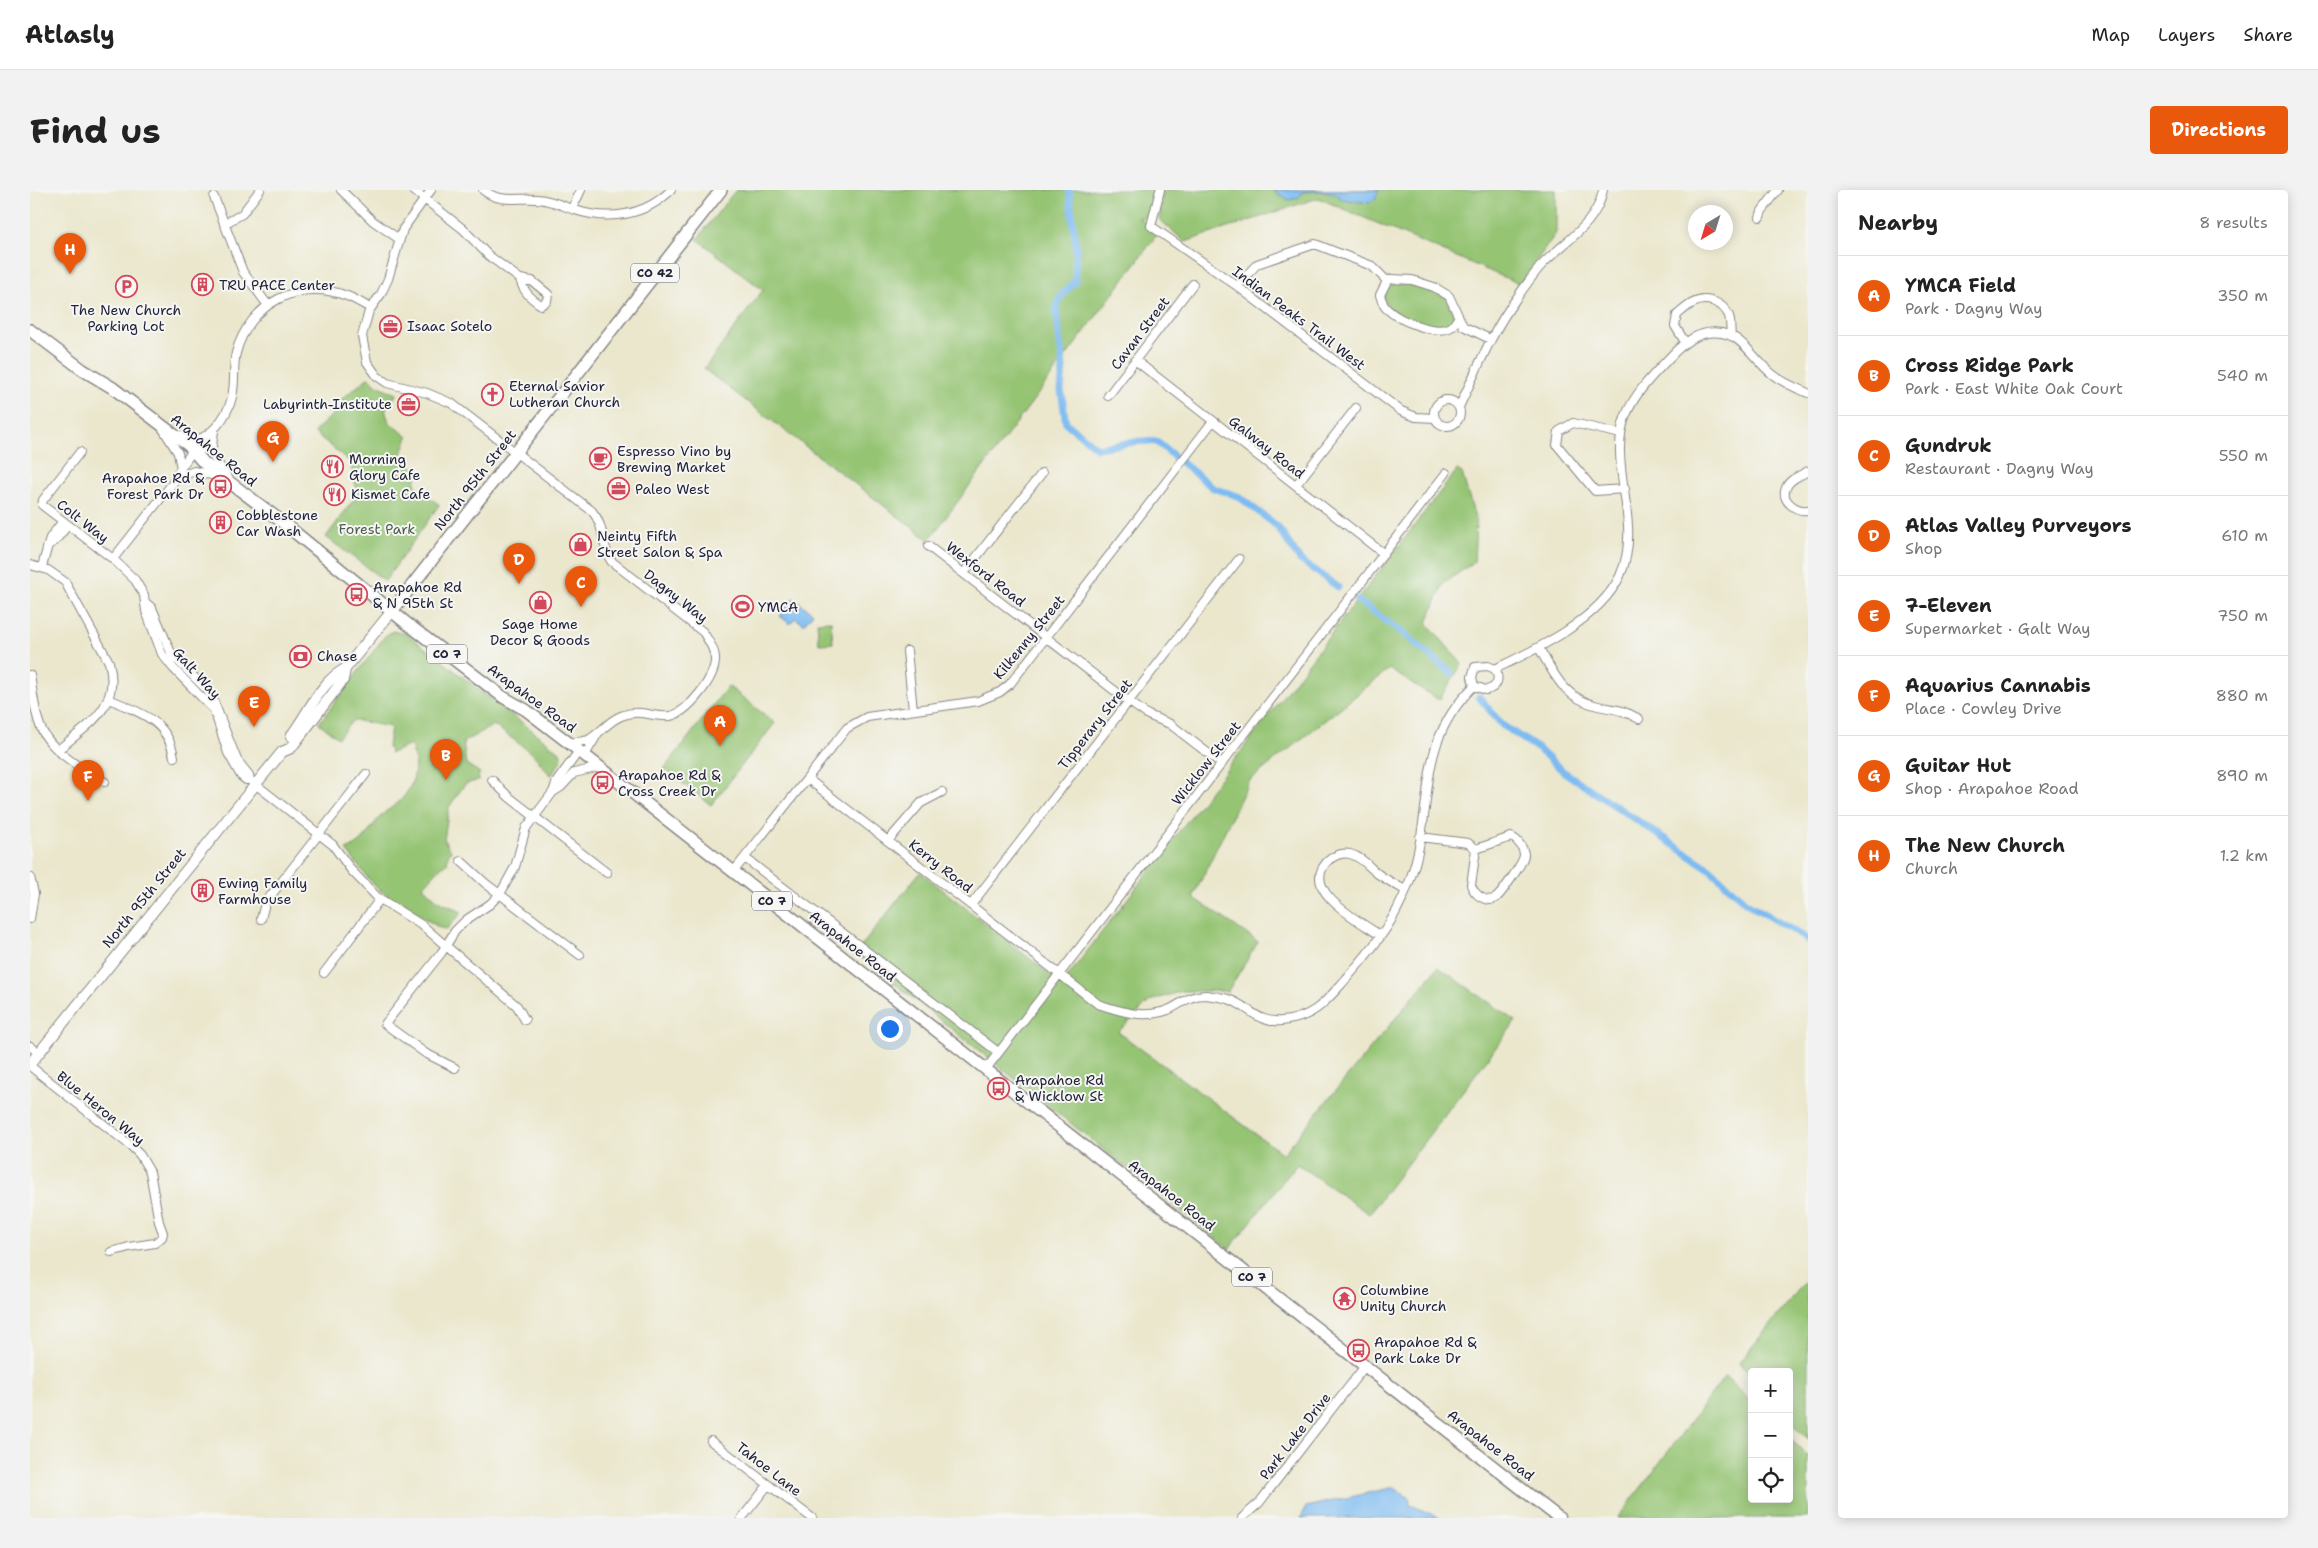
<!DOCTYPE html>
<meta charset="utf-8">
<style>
body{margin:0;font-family:"Shantell Sans",sans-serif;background:#f2f2f2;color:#222}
.controls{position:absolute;right:15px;bottom:15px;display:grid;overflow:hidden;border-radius:5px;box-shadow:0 2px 12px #0003}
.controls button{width:45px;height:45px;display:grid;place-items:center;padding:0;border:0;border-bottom:1px solid #e0e0e0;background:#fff;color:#222;font:25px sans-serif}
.compass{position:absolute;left:1658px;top:15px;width:45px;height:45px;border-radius:50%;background:#fff;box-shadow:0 2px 12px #0003;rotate:218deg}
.you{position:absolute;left:859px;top:838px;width:18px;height:18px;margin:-12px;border:4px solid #fff;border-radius:50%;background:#1a73e8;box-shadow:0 0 0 8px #1a73e833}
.badge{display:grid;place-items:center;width:32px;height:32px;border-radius:50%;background:#ea580c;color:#fff;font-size:16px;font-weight:700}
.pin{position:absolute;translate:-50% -41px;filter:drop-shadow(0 1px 2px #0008)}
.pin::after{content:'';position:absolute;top:26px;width:18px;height:15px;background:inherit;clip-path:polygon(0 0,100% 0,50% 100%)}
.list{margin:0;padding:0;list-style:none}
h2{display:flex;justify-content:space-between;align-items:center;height:65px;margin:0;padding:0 20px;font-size:21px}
h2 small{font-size:16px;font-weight:400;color:#767676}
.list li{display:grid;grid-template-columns:32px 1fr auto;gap:15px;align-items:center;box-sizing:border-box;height:80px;padding:0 20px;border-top:1px solid #e0e0e0}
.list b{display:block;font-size:19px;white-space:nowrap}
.list p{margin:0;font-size:16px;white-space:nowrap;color:#767676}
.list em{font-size:16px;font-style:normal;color:#767676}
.icon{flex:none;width:28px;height:28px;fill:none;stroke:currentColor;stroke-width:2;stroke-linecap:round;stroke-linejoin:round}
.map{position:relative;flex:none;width:1778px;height:1328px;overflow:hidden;border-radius:5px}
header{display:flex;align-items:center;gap:30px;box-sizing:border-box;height:70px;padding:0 25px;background:#fff;border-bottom:1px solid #e0e0e0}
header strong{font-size:24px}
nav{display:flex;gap:28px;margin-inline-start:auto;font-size:18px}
.intro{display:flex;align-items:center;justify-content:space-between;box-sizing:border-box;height:120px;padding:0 30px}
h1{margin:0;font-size:35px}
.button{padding:12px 22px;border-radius:5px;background:#ea580c;color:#fff;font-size:18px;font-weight:700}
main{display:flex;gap:30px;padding:0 30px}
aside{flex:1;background:#fff;border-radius:5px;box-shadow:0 2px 12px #0003}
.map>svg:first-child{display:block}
</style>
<header>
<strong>Atlasly</strong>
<nav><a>Map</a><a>Layers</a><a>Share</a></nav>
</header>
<div class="intro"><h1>Find us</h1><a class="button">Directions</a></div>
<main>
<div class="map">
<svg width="1778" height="1328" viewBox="0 0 1778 1328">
<rect width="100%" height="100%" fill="#f6f6f2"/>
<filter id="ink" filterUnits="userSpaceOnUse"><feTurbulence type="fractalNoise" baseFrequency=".02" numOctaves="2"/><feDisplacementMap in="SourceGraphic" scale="10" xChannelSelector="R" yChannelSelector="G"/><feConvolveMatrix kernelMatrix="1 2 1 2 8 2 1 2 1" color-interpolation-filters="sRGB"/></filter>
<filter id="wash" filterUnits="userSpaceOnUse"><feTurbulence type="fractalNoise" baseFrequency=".0096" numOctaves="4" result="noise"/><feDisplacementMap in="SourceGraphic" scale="20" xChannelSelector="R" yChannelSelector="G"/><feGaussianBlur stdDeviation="1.12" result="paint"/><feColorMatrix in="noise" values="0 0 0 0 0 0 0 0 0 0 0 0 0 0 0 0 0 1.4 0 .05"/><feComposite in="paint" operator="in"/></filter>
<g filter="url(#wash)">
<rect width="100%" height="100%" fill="#ebe7cd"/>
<path fill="#95c473" stroke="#5c7357" d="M706 0H1125L1120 24 1114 28H1108L1129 42 899 350 674 179 733 100 667 49Z
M1133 0H1526V43L1490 94 1288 8 1155 52 1129 29Z
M1365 93 1386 95 1416 107 1425 127C1416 148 1369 128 1358 116 1355 113 1354 108 1353 105L1360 95Z
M339 187 347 195 367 204 355 220 359 232 378 247 371 265 387 281 385 295 409 315 355 391 296 347 328 304 320 272 284 242 311 217 308 212Z
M1427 280 1432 283 1446 331 1444 372 1413 394 1397 433 1432 474 1409 510 1359 479 1219 591 1163 707 1228 752 1198 801H1152L1120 811 1088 842 1253 964 1408 777 1486 831 1339 1024 1267 974 1199 1059 826 763 890 682 1032 794Z
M801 431 803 453 789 454 787 432Z
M363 441 377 444 530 562 532 569 521 586 503 564 464 535 433 552 436 574 450 583 448 586 449 590 435 594 419 617 414 650 421 661 418 665 417 674 412 676 393 697 408 711 432 722 417 739 410 738 351 701 341 692 316 660C337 652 337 641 351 626 356 620 364 617 369 612 386 595 388 576 381 555L361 563 358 557 361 537 323 530 308 548 289 533 355 446Z
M698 496 745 533 681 615 634 579Z
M1778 1088V1249L1759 1229V1182H1722V1187L1709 1173Z
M1695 1186 1722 1212V1309H1759V1248L1778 1266V1328H1588Z"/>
<path fill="#7dbbf1" stroke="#506e96" d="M1243 0H1348V2L1345 9 1339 13 1311 9 1307 4 1293 1 1272 2 1268 8 1259 10Z
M763 408 783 423 774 434 765 428 760 434 750 426Z
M1365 1297 1380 1309 1379 1314 1410 1328H1271L1276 1317Z"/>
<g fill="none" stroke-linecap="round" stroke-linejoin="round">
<path stroke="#7dbbf1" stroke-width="7" d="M1039 0 1046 57 1045 91 1030 107 1026 119 1033 178 1031 200 1036 233 1067 258 1111 251 1127 252 1183 298 1208 306 1247 336 1270 370 1308 397
M1327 410 1373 443 1421 483
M1449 507 1472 535 1507 558 1534 582 1680 679 1715 712 1778 750"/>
</g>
</g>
<g filter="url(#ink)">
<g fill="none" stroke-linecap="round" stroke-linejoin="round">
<defs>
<path id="street" d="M311 0 343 31 369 49
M383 0 433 39 458 65 490 89
M401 0 373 39 358 89 351 104 339 121 332 146 337 172 347 186 357 193 397 203 421 213 562 321C575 336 571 354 581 371L673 442C678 450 685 459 685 469 686 487 658 523 640 526 623 528 611 518 591 526 578 531 570 544 558 550 552 552 545 552 539 553
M453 0C471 14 488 7 508 9 521 10 533 16 545 20 578 31 615 26 641 0
M1130 0 1121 36 1207 96 1371 221 1386 227 1405 228
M184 7 213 82 237 114
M542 19 551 0
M1730 27 1732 21 1748 0
M194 34 212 24 230 0
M490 89 502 91 518 104 517 111 511 115C500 108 493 101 490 89Z
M1207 96 1227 74 1285 54 1342 76 1357 91
M1428 128C1426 131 1423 136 1421 137 1406 146 1368 130 1357 119 1353 116 1352 111 1350 105L1357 91 1362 89 1382 90 1404 97 1419 106 1433 136 1460 149
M1655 152 1645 136 1647 125C1652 121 1657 116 1663 113 1676 106 1693 112 1699 126 1701 132 1700 139 1701 146
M1105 170 1354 364
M1078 206 1163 94
M1404 223a13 13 0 1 1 26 0a13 13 0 1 1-26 0Z
M1429 217C1447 180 1461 143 1486 109 1493 99 1501 88 1509 78 1531 53 1567 36 1573 0
M133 239 148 263 151 278
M184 241 181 263 198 288
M1591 244 1543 233 1529 241 1527 255 1565 301 1595 299
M150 245 170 249C187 241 201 220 203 201 205 189 203 175 206 163 219 114 269 87 317 106 325 109 333 114 340 118
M50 262 13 310 12 315 83 369 105 390 114 405 116 421 132 464 143 478 184 520 198 563 211 586 216 590H220L303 655 321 680 347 707 393 736 416 756 487 816 495 830
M1778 281C1770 286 1759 289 1756 298 1750 311 1767 322 1778 320
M146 289 147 284 163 260 173 259 181 252
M1266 295 1326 218
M20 354 25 351 38 335
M898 356 1098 511 1118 525 1140 534 1192 574
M83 369 146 289 164 281 186 286
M0 375 18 380 35 392 79 472C91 517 59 534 28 560
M12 377 20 348 33 331
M934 383 1012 283
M115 412 122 418 142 465 178 501 184 512 207 570 219 585 220 590
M1509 458C1525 486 1534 508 1568 516 1586 520 1592 519 1609 529
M877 461 883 520
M1465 479C1507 459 1569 430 1590 386 1614 333 1576 274 1596 225 1606 201 1625 183 1642 165 1657 149 1677 137 1699 145 1714 150 1729 174 1741 183 1751 192 1766 198 1778 203
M0 485C3 502 4 522 11 538 20 560 54 581 75 592
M1444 496 1456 500C1468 498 1470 488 1465 479
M1444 496 1442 487 1445 477 1458 476 1465 479
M79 509C109 522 138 530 144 567
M555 565 567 545
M778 589 1068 814C1092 822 1113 829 1138 820 1152 814 1158 805 1176 805 1182 806 1191 807 1198 809 1218 815 1227 834 1252 831 1284 828 1296 811 1316 789 1349 751 1371 724 1385 674 1404 605 1387 552 1444 496
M462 590 479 607 577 683
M523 602 531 597 544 583 570 577
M1390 647 1438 653 1446 659
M1481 647C1487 649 1494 658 1494 665 1494 672 1471 704 1466 708 1456 714 1444 704 1441 695L1446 659Z
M858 651 891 613 912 602
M715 668 968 862
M431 671 455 693 550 765
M704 681 817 538 837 527 948 511 970 502 980 494 1183 231
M0 687 4 704 0 729
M941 715 1209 369
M231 729 235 713 336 584
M1351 746C1332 732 1271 702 1296 673 1302 666 1312 662 1320 664 1332 667 1339 677 1348 684 1357 690 1366 695 1375 700
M294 783 350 709
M0 856 9 863
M0 876 101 956 110 965 120 982 129 1032 133 1043 132 1047 125 1053 99 1057 81 1062
M425 878 395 863 355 834 412 762 425 741 436 730 460 714 470 704 485 677 496 638 523 602 527 591 549 561
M956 879 1416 283
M681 1251 782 1328
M712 1328 738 1295
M1212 1328 1229 1313 1335 1176"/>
<path id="secondary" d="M261 546C278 524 290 492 315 479L362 421
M0 874 217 605 252 562 261 558 313 490 315 479"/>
<path id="primary" d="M0 140 53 180 83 198 159 256 174 273 251 331 375 432 473 507 496 520 539 553 1529 1328
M362 421 691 0"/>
</defs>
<use href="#street" stroke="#868484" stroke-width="10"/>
<use href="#secondary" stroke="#868484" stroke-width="12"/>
<use href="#primary" stroke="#868484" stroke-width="14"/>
<use href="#street" stroke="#fff" stroke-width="8"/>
<use href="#secondary" stroke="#fff" stroke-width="10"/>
<use href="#primary" stroke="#fff" stroke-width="11"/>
</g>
</g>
<defs>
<symbol id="building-ring" viewBox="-11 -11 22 22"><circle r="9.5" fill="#f6f6f2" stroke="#d1495b" stroke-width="1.5"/><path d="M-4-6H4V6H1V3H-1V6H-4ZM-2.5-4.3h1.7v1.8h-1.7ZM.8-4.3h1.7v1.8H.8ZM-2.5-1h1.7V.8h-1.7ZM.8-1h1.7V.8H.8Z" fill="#d1495b"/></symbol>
<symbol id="parking-ring" viewBox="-11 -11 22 22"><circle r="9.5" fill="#f6f6f2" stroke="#d1495b" stroke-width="1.5"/><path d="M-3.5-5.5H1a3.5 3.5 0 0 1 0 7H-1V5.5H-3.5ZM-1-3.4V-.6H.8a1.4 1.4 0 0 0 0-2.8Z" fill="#d1495b"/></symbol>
<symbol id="office-ring" viewBox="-11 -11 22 22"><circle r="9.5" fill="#f6f6f2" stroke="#d1495b" stroke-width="1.5"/><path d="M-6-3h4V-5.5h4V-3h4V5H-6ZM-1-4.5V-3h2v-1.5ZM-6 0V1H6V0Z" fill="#d1495b"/></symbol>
<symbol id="church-ring" viewBox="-11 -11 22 22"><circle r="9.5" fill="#f6f6f2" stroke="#d1495b" stroke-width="1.5"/><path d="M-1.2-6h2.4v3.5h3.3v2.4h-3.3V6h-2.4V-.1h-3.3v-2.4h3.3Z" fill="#d1495b"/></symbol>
<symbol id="cafe-ring" viewBox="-11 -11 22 22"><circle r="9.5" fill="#f6f6f2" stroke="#d1495b" stroke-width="1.5"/><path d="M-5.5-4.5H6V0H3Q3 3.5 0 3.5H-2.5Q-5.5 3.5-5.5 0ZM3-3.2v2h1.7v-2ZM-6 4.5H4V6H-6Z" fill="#d1495b"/></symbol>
<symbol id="restaurant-ring" viewBox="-11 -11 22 22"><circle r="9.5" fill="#f6f6f2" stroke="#d1495b" stroke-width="1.5"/><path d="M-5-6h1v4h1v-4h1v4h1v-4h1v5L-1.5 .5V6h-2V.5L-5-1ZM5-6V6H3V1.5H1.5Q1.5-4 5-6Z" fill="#d1495b"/></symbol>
<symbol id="bus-ring" viewBox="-11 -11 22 22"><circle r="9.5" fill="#f6f6f2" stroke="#d1495b" stroke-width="1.5"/><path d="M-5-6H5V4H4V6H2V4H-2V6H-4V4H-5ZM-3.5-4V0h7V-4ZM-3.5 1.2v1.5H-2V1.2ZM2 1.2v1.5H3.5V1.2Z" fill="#d1495b"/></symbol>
<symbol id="shop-ring" viewBox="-11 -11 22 22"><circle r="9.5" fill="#f6f6f2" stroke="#d1495b" stroke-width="1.5"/><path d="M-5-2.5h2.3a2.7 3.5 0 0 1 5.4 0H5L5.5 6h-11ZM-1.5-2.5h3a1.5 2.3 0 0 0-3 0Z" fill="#d1495b"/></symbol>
<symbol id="stadium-ring" viewBox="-11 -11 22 22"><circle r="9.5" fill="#f6f6f2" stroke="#d1495b" stroke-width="1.5"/><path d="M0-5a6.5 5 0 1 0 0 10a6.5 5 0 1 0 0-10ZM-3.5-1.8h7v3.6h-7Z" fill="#d1495b"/></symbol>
<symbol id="bank-ring" viewBox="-11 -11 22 22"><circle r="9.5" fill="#f6f6f2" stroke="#d1495b" stroke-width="1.5"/><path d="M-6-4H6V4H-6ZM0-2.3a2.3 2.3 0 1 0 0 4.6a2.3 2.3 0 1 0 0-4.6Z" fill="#d1495b"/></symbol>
<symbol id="temple-ring" viewBox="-11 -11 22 22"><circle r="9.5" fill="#f6f6f2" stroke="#d1495b" stroke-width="1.5"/><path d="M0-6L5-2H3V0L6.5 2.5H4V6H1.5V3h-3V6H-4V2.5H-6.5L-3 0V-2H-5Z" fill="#d1495b"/></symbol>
</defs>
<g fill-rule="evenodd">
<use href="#building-ring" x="160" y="82" width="25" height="25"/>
<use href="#parking-ring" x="84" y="84" width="25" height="25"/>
<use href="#office-ring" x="348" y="124" width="25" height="25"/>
<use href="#church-ring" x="450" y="192" width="25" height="25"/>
<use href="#office-ring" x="366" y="202" width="25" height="25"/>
<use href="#cafe-ring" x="558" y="256" width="25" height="25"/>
<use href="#restaurant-ring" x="290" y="264" width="25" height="25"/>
<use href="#bus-ring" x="178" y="284" width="25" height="25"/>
<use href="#office-ring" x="576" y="286" width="25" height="25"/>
<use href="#restaurant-ring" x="292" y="292" width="25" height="25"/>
<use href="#building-ring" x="178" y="320" width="25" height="25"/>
<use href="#shop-ring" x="538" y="342" width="25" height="25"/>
<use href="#bus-ring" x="314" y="392" width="25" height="25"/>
<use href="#shop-ring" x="498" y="400" width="25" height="25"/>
<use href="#stadium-ring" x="700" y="404" width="25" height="25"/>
<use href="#bank-ring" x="258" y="454" width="25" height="25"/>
<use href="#bus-ring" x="560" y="580" width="25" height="25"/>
<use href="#building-ring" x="160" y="688" width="25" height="25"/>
<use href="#bus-ring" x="956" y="886" width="25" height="25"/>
<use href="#temple-ring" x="1302" y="1096" width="25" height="25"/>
<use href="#bus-ring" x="1316" y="1148" width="25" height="25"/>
</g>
<g text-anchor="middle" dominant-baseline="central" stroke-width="4" stroke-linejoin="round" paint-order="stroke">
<g fill="#f6f6f2" stroke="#626272" stroke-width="1">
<rect x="601" y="73.5" width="48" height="19" rx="4"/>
<rect x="397" y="454.5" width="40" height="19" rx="4"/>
<rect x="722" y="701.5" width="40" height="19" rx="4"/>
<rect x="1202" y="1077.5" width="40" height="19" rx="4"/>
</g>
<g font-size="12" font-weight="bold" fill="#22223b">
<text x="625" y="83">CO 42</text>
<text x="417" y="464">CO 7</text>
<text x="742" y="711">CO 7</text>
<text x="1222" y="1087">CO 7</text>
</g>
<g font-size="14" fill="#22223b" stroke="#f6f6f2" text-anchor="start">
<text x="189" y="95">TRU PACE Center</text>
<text x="96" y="120" text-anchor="middle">The New Church<tspan x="96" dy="16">Parking Lot</tspan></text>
<text x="377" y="136">Isaac Sotelo</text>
<text x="479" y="196">Eternal Savior<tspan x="479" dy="16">Lutheran Church</tspan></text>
<text x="362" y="214" text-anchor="end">Labyrinth-Institute</text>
<text x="587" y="261">Espresso Vino by<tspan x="587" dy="16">Brewing Market</tspan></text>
<text x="319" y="269">Morning<tspan x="319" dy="16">Glory Cafe</tspan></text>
<text x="174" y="288" text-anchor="end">Arapahoe Rd &amp;<tspan x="174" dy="16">Forest Park Dr</tspan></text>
<text x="605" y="299">Paleo West</text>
<text x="321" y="304">Kismet Cafe</text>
<text x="206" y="325">Cobblestone<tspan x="206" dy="16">Car Wash</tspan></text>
<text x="567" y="346">Neinty Fifth<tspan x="567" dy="16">Street Salon &amp; Spa</tspan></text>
<text x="343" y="397">Arapahoe Rd<tspan x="343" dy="16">&amp; N 95th St</tspan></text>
<text x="728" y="417">YMCA</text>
<text x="510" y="434" text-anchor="middle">Sage Home<tspan x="510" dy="16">Decor &amp; Goods</tspan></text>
<text x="287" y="466">Chase</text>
<text x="588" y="585">Arapahoe Rd &amp;<tspan x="588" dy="16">Cross Creek Dr</tspan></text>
<text x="188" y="693">Ewing Family<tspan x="188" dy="16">Farmhouse</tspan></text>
<text x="985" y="890">Arapahoe Rd<tspan x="985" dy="16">&amp; Wicklow St</tspan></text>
<text x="1330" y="1100">Columbine<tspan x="1330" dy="16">Unity Church</tspan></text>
<text x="1344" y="1152">Arapahoe Rd &amp;<tspan x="1344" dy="16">Park Lake Dr</tspan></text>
</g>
<g font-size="14" fill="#22223b" stroke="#f6f6f2">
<text transform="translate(1269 128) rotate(37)">Indian Peaks Trail West</text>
<text transform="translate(1110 143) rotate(-53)">Cavan Street</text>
<text transform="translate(1237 257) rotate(38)">Galway Road</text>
<text transform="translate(184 260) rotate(39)">Arapahoe Road</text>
<text transform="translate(445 290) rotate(-52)">North 95th Street</text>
<text transform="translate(53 331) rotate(38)">Colt Way</text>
<text transform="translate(956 384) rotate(38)">Wexford Road</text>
<text transform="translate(646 406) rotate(38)">Dagny Way</text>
<text transform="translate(999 447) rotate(-51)">Kilkenny Street</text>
<text transform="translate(167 483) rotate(48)">Galt Way</text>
<text transform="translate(502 508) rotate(36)">Arapahoe Road</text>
<text transform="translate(1065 534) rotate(-52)">Tipperary Street</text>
<text transform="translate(1176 573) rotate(-52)">Wicklow Street</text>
<text transform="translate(911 676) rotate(38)">Kerry Road</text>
<text transform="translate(114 708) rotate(-51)">North 95th Street</text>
<text transform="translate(823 756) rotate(38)">Arapahoe Road</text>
<text transform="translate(71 918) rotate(39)">Blue Heron Way</text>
<text transform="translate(1142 1005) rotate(38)">Arapahoe Road</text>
<text transform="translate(1265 1246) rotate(-52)">Park Lake Drive</text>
<text transform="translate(1461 1255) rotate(38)">Arapahoe Road</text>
<text transform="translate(739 1279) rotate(38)">Tahoe Lane</text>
</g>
<g font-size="14" fill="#4a5b4f" stroke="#f6f6f2">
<text x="347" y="339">Forest Park</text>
</g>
</g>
</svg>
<div class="controls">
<button>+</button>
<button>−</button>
<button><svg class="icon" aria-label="locate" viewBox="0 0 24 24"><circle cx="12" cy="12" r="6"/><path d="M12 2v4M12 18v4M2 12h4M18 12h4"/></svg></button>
</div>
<svg class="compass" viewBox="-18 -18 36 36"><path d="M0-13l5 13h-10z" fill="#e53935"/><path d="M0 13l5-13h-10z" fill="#767676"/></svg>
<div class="you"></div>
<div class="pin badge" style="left:690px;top:556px">A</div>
<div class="pin badge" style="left:416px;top:590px">B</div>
<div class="pin badge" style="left:551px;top:417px">C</div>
<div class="pin badge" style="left:489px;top:394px">D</div>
<div class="pin badge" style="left:224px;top:537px">E</div>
<div class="pin badge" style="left:58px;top:611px">F</div>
<div class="pin badge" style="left:243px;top:272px">G</div>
<div class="pin badge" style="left:40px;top:84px">H</div>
</div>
<aside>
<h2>Nearby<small>8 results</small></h2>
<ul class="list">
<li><span class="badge">A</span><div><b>YMCA Field</b><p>Park · Dagny Way</p></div><em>350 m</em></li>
<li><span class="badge">B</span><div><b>Cross Ridge Park</b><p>Park · East White Oak Court</p></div><em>540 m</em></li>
<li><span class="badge">C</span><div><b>Gundruk</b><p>Restaurant · Dagny Way</p></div><em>550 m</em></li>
<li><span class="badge">D</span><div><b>Atlas Valley Purveyors</b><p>Shop</p></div><em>610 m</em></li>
<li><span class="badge">E</span><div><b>7-Eleven</b><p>Supermarket · Galt Way</p></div><em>750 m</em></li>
<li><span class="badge">F</span><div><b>Aquarius Cannabis</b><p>Place · Cowley Drive</p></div><em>880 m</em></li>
<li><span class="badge">G</span><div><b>Guitar Hut</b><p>Shop · Arapahoe Road</p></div><em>890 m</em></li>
<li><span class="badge">H</span><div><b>The New Church</b><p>Church</p></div><em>1.2 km</em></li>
</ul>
</aside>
</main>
